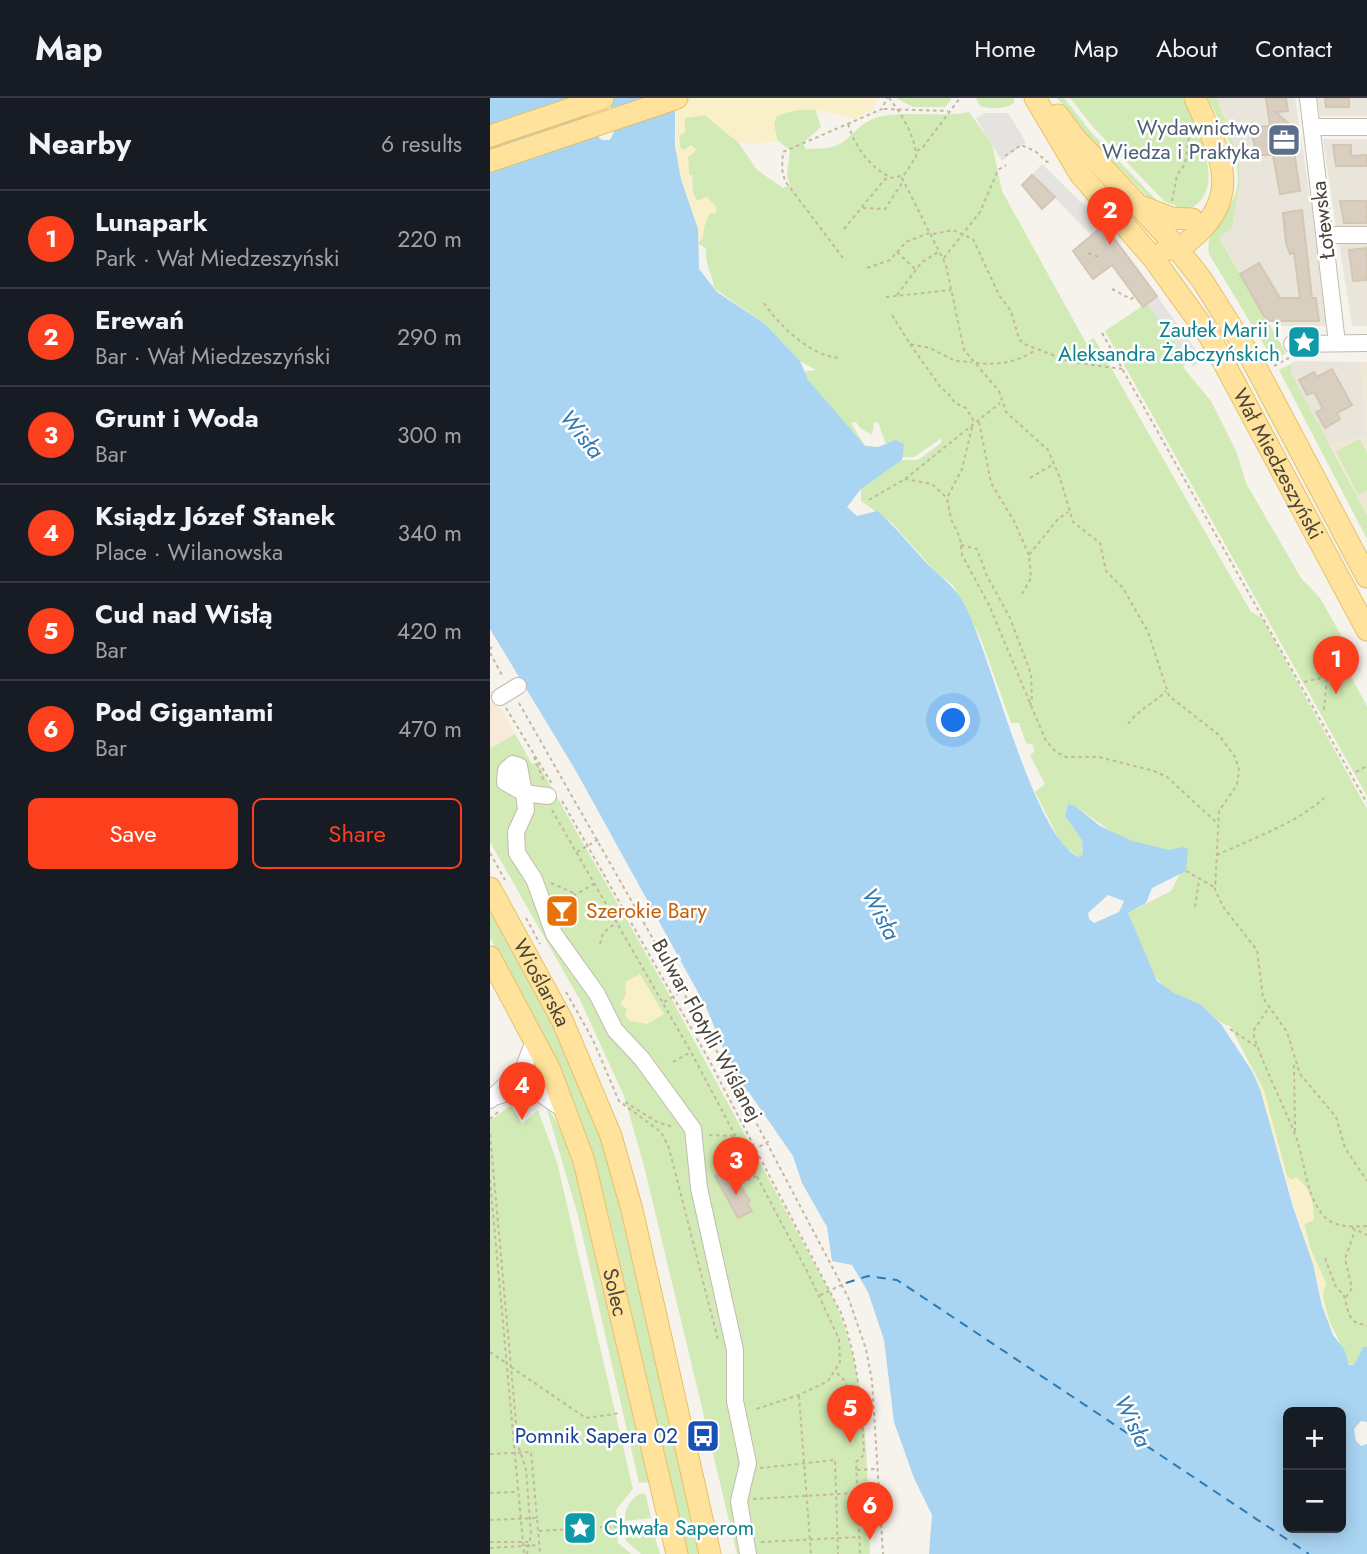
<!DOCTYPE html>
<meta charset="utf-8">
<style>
body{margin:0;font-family:Jost,sans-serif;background:#20242c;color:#f1f3f6}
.controls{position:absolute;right:21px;bottom:21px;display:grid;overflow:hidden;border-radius:10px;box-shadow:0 4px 18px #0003}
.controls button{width:63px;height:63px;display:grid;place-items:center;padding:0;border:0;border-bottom:2px solid #363941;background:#171b24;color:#f1f3f6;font:35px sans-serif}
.you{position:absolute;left:464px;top:623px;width:24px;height:24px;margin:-18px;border:5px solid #fff;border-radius:50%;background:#1a73e8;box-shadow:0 0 0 10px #1a73e833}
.badge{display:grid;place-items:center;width:46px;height:46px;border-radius:50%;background:#fc3f1d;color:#fff;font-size:23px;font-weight:700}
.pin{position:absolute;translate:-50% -58px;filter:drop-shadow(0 2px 4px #0008)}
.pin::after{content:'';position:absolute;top:37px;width:24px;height:21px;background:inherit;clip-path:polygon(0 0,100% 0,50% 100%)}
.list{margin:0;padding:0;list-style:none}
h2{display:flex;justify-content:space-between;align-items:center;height:91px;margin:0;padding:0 28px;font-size:30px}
h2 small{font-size:23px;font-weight:400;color:#9ea1a6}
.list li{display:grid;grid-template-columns:46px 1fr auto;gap:21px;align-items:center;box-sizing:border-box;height:98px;padding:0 28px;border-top:2px solid #363941}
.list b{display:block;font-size:26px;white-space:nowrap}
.list p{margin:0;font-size:23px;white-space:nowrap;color:#9ea1a6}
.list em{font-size:23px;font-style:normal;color:#9ea1a6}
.actions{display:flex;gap:14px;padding:21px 28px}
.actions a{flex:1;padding:16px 0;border:2px solid #fc3f1d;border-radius:10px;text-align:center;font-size:24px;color:#fc3f1d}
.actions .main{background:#fc3f1d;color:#fff}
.map{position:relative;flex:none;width:877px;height:1456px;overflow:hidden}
header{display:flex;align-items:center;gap:42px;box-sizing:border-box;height:98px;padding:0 35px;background:#171b24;border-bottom:2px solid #363941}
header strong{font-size:33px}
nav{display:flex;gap:38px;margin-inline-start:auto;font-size:24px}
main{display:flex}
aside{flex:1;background:#171b24}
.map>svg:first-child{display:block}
</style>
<header>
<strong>Map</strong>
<nav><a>Home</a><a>Map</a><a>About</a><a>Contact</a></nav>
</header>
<main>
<aside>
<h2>Nearby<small>6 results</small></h2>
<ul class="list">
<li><span class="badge">1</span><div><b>Lunapark</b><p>Park · Wał Miedzeszyński</p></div><em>220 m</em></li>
<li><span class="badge">2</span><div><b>Erewań</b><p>Bar · Wał Miedzeszyński</p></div><em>290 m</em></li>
<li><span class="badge">3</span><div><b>Grunt i Woda</b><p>Bar</p></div><em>300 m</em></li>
<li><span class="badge">4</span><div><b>Ksiądz Józef Stanek</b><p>Place · Wilanowska</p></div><em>340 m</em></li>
<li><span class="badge">5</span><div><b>Cud nad Wisłą</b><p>Bar</p></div><em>420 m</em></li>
<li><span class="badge">6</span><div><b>Pod Gigantami</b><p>Bar</p></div><em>470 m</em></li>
</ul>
<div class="actions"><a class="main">Save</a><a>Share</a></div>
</aside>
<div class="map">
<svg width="877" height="1456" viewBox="0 0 877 1456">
<rect width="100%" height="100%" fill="#f6f3ec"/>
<path fill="#eae5da" d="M727 0H805L830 166 838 226 835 228H790V223L776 220 729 138 745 103 750 82 749 61Z
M827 0H877V18H830Z
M833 41H877V129H846Z
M849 145H877V228H862Z
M805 263 871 264 876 337 840 347 837 344 802 277 801 266Z"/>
<path fill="#f7ead8" d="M0 592 25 636 0 651Z"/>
<path fill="#efe8d6" d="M871 264H877V417L840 347 876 337Z"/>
<path fill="#d2eab5" d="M406 0H460L461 2 455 9H423Z
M486 0H524V5C513 12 502 11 490 8Z
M567 0H574L601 34 675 111 663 104 598 38Z
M580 0H693C707 33 745 101 689 114L685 107 675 104 604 30Z
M718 0H727L749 61 750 82 742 130 729 139 796 255 783 262 719 156C713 128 747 113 748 83 749 55 729 25 718 0Z
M310 10H325L331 29 313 45 316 51C329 50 342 52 353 44 367 33 373 22 393 18 421 13 451 20 479 14L502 46 512 93 596 245 604 240 761 514 772 520 877 711V1249H873L864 1268 855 1263C853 1238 824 1212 836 1185L821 1152 814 1126 818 1124 797 1079 774 993 740 928C726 925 720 913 709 906 701 901 692 899 683 895 660 882 644 841 638 815L681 793 690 776 683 778 584 707 578 706 575 718 592 742 593 756 589 759 572 747 545 694 555 686 540 657 544 654 543 647 536 645 529 625H521L491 541 463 487 446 474 402 425 371 403V391L412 362H428L451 345 452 340 424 359H411L396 346 388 324 384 325 382 337 370 330 366 324 361 325 375 348 388 349 371 351 312 274 326 272 310 263 275 226 224 190C222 173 215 170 216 150L208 146C214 136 213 125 220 115 207 104 199 96 203 78L199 77 198 59 190 49 189 38 195 20 215 17 248 44 267 72 293 90 300 87 297 78 300 52 287 42 284 25 287 18Z
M657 205 698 262 693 269 721 303 747 355 756 385 811 480 830 500 864 560 854 566 877 608V698L615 233Z
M801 266 802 277 877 417V441L789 272Z
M870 341 877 355V393L868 397 846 353Z
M25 636 42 666 47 664 180 898 345 1204C379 1283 377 1371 380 1456H247L154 1068 134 998 90 902 0 744V651Z
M0 811 65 926 102 1012 124 1084 209 1456H196L119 1118 102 1056 42 916 0 840Z
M21 1007 32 1026 48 1012 67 1064 143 1391 126 1412 128 1445 141 1456H0V1023Z
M56 1008 67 1024 82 1057 160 1384 149 1385 88 1118Z
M153 1395 156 1398 161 1420 135 1423C134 1412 141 1398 153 1395Z
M160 1433 164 1436 170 1456H151L136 1443 135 1434Z"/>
<path fill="#f9efc9" d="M185 0H387L383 11 365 21C333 14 320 6 287 18L284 25 287 42C249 53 243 40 215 17L195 20V34L189 38 190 49 194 52 201 47 207 52 198 59 199 77 203 78 200 89 206 103 217 99 227 110 225 116 220 115 215 122 213 139 209 144C208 120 198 103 191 81 183 54 188 27 185 0Z
M150 876 174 916 157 926 140 923 135 917 137 911 130 906 136 897 135 884Z
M762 973 774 993 797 1078 801 1082 806 1079C820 1089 824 1105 824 1122L814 1126 821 1153 836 1186 832 1194 843 1237C834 1213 830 1189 822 1164 804 1106 786 1050 770 991Z
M249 1052 263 1078 247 1085 240 1071 234 1074 228 1063Z"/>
<path fill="#e5e3e0" d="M495 15H518L536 44 512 63 486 20Z
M552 66 614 127 601 137 542 77Z
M667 198 713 262 703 269 657 205Z"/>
<path fill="#a9d4f2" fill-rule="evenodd" d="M0 0H92L103 34 112 42H120L124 34 120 0H185V48L191 81 208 131 209 171 227 194 275 226 310 263 318 282 375 348 388 349 406 342 414 346 412 362 371 391 357 409 367 418 387 413C409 431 425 455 446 474 458 485 466 491 474 506 502 557 543 740 589 759L593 756 592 742 575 718 578 706 584 707 610 728 642 743 679 752 692 749 698 751 696 773 662 790 656 805 638 815 667 883 684 895 710 906 731 926 762 973 770 991 803 1109 823 1166 832 1208 843 1237 854 1251 859 1267H864L873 1249H877V1324L871 1323 864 1331 866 1343 871 1348 877 1346V1456H439L442 1417 424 1380 404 1324 394 1242 378 1194 362 1167 342 1163 337 1129 312 1085 303 1058 258 993 253 996 215 907 86 673 0 531ZM618 797 634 803 629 814 604 825 599 821 598 815ZM798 1314H851V1430H798Z"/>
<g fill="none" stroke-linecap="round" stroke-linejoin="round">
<path stroke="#2e7ab2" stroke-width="2" stroke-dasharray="9 7" stroke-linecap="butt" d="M356 1185 378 1178 407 1182 819 1456"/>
</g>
<path fill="#d8cfc1" stroke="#d3c7b4" stroke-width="2" d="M776 0H796L798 13 786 14 800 27 810 93 790 96 783 57H767L761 33 764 29 780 28Z
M835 0H859V9H836Z
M843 47H861V58L877 57V68H846Z
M542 77 565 99 552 111 532 87Z
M850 103H877V125H854Z
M812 112 822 200H826L829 223H780L774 218 750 176 769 165 790 200H810L804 155 800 156 796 145 793 115Z
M614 127 667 198 653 209 622 167 603 181 583 153Z
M877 150V182L863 183 859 152Z
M842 271 862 307 847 315 850 321 835 330 826 314 833 311 824 294 817 297 809 282 824 274 827 279Z
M846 540 855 558 845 563 835 545Z
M240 1071 260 1103 257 1105 262 1113 248 1120 225 1078Z"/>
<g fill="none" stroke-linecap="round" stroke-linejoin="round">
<defs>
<path id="minor" d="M818 0 847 245
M822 29H877
M836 137H877
M802 246 877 245
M10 599 28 588
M58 698 34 695 29 668 23 666 16 672 15 684 34 695 36 712 26 734 27 755 44 781 64 836 107 896 125 932 152 961 203 1031 209 1090 245 1252V1303L258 1365 249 1403 258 1456
M4 999C19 995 36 987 50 996 60 1001 64 1007 75 1011
M0 1002 34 969 45 940"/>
<g id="major">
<path id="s1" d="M545 0 590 76 663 160 720 239 877 532"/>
<path d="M568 17 585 40 679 140 712 182 761 260 877 479"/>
<path d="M0 38 113 0"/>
<path d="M0 63 187 0"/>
<path d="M653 109 681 120 702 121"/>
<path d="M676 151C690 153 699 143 709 134 754 90 725 48 705 0"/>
<path id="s2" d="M0 790 72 922 121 1038 142 1112 220 1456"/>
<path id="s3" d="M0 859 60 972 94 1063 187 1456"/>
</g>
</defs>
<use href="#minor" stroke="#c2bbae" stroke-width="18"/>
<use href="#major" stroke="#e6c16a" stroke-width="23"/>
<path stroke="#c4b79f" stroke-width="2" stroke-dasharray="3.5 3.5" stroke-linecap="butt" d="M399 0C411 15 426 39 426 59L412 80 456 167 474 252 509 293 516 314 558 352 570 380 583 424 610 445 616 473 633 490 658 534 679 598 729 637 745 659 749 672 747 687 729 713 725 792 734 810 767 852 773 900 797 934 810 976 846 1019 855 1050 877 1083
M394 11 458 13
M358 26C364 47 379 68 398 78
M427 53 433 49 470 0
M515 58 531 47 545 53 557 64 562 63
M682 103 687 77 695 66 700 32
M373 110 395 111 412 85
M354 131 395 81 411 78
M443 136 463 132 483 141 509 197 521 213 529 241 534 246 581 264 632 271
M407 154 425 171
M598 155 609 159
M353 160 295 83 292 71 293 54 392 11 397 0
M454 160 490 114 508 72 516 67
M377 170 400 162 416 144 439 135
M622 191 641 201 645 198
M407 197 431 165 448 154
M396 199 461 192
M274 205C290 229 322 259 351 260
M402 217 420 246 440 250 465 263 482 264
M612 235 877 705
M420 246 451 290 458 295 465 305 476 310 485 325
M486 265C508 267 526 265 545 252
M784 268 799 260
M489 324 501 385 524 423 539 457
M482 329 472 371 457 400 461 421 470 440 472 457 499 507 556 643 566 654 576 659H609L664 673 677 679 726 724
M540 380 562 367
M415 381 442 386 456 399
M379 402 415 381 510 305
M471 447 487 451 497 478 520 520 541 576 542 603 540 607
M532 496 541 480 539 457 568 421 578 414
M0 551 2 549
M0 555 13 579
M814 584 847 576 838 550
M29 605 250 994 358 1199 376 1251 382 1283 393 1456
M16 610 62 686
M834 612 837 578
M638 626C648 612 664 605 676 593
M44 659 54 683
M866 674 877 668
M72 703 218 960 351 1215C368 1262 372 1307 374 1357L366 1364 370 1456
M62 712 201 954 318 1175 349 1241 350 1264 338 1283 309 1297 263 1312
M87 754 111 740
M0 755 15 782
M727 757C761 741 807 725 834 700
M696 773 724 789
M61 785 86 796
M83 803 81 799 104 786
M705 809 709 782
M36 820 50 846
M110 846 113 835 127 824
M76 894 103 942 129 1003 171 1034 179 1050 228 1242
M174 904 198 890
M777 912 764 932V939C775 971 791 1002 804 1034 815 1060 814 1092 832 1116 843 1130 861 1129 877 1128
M740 931 767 949
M183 964 201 954
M804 967 805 1034
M135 1004 167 1024 183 1029
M0 1021 8 1014
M32 1021 34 1006
M0 1036 28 1347 36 1371 41 1436 37 1456
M219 1037 245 1038
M257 1055 280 1043
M240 1071 258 1062
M0 1082 34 1456
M251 1085 266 1078
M862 1130 877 1137
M835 1160 845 1187 854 1198 859 1217 865 1224 877 1228
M330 1197 356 1185
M856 1199 862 1190 855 1161 865 1132
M0 1254 16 1265
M21 1269 96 1320 130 1315
M347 1275 355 1283 372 1329
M309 1298 321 1456
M0 1356 41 1354 47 1420
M270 1370 345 1362 348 1456
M367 1372 386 1371
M0 1395 27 1394
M263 1401 366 1395
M75 1430a15 15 0 1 1 30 0a15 15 0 1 1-30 0Z
M0 1422 47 1420 50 1456
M84 1430a6 6 0 1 1 12 0a6 6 0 1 1-12 0Z
M96 1430 162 1427
M49 1433 82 1431
M0 1444H38
M271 1444 369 1439
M0 1450 48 1447"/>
<use href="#minor" stroke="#fff" stroke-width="16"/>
<use href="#major" stroke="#ffe39c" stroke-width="21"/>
</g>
<defs>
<symbol id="office-square" viewBox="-11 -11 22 22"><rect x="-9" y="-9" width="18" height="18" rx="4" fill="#5c6f8a" stroke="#fff"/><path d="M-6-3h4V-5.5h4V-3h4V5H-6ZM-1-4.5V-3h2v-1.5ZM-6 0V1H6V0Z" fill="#fff"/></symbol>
<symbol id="sight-square" viewBox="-11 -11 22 22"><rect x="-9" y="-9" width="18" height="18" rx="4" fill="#0f9aa8" stroke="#fff"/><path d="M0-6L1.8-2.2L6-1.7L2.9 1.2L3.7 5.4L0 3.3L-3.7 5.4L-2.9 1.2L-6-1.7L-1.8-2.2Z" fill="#fff"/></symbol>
<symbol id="bar-square" viewBox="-11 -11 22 22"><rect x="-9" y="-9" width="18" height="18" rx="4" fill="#e8710a" stroke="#fff"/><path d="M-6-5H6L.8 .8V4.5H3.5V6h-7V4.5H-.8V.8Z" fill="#fff"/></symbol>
<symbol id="bus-square" viewBox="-11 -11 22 22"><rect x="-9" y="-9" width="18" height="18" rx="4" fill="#1a4fb4" stroke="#fff"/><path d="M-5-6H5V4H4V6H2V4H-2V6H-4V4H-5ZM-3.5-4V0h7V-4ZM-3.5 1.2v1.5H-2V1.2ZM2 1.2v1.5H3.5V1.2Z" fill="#fff"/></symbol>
</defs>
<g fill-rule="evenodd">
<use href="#office-square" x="775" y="23" width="38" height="38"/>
<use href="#sight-square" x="795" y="225" width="38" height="38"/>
<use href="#bar-square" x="53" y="794" width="38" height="38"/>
<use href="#bus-square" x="194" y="1319" width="38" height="38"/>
<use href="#sight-square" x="71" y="1411" width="38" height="38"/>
</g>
<g text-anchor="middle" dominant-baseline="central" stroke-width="5" stroke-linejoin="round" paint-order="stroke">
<g font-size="21" fill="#4e5e75" stroke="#fff" text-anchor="end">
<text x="770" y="30">Wydawnictwo<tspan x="770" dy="24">Wiedza i Praktyka</tspan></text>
</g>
<g font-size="21" fill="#4b4439" stroke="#fff">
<text transform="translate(833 122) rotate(-97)">Łotewska</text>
<text stroke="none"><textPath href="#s1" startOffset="441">Wał Miedzeszyński</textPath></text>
<text stroke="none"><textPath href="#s2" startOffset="108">Wioślarska</textPath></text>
<text transform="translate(217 932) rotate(61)">Bulwar Flotylli Wiślanej</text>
<text stroke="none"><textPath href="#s3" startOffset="360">Solec</textPath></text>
</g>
<g font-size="21" fill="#0d838f" stroke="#fff" text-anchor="end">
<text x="790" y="232">Zaułek Marii i<tspan x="790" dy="24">Aleksandra Żabczyńskich</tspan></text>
<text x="114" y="1430" text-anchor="start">Chwała Saperom</text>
</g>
<g font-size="21" fill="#c56008" stroke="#fff" text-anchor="start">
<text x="96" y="813">Szerokie Bary</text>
</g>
<g font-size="21" fill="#164399" stroke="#fff" text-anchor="end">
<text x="188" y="1338">Pomnik Sapera 02</text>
</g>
<g font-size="23" font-style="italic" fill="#2e7ab2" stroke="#fff">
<text transform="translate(92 336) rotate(51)">Wisła</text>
<text transform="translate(391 816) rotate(62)">Wisła</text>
<text transform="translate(643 1323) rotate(64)">Wisła</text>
</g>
</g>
</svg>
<div class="controls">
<button>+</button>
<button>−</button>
</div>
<div class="you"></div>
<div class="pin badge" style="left:846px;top:596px">1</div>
<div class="pin badge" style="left:620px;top:147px">2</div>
<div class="pin badge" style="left:246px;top:1097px">3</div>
<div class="pin badge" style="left:32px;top:1022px">4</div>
<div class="pin badge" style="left:360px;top:1345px">5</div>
<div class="pin badge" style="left:380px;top:1442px">6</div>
</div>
</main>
